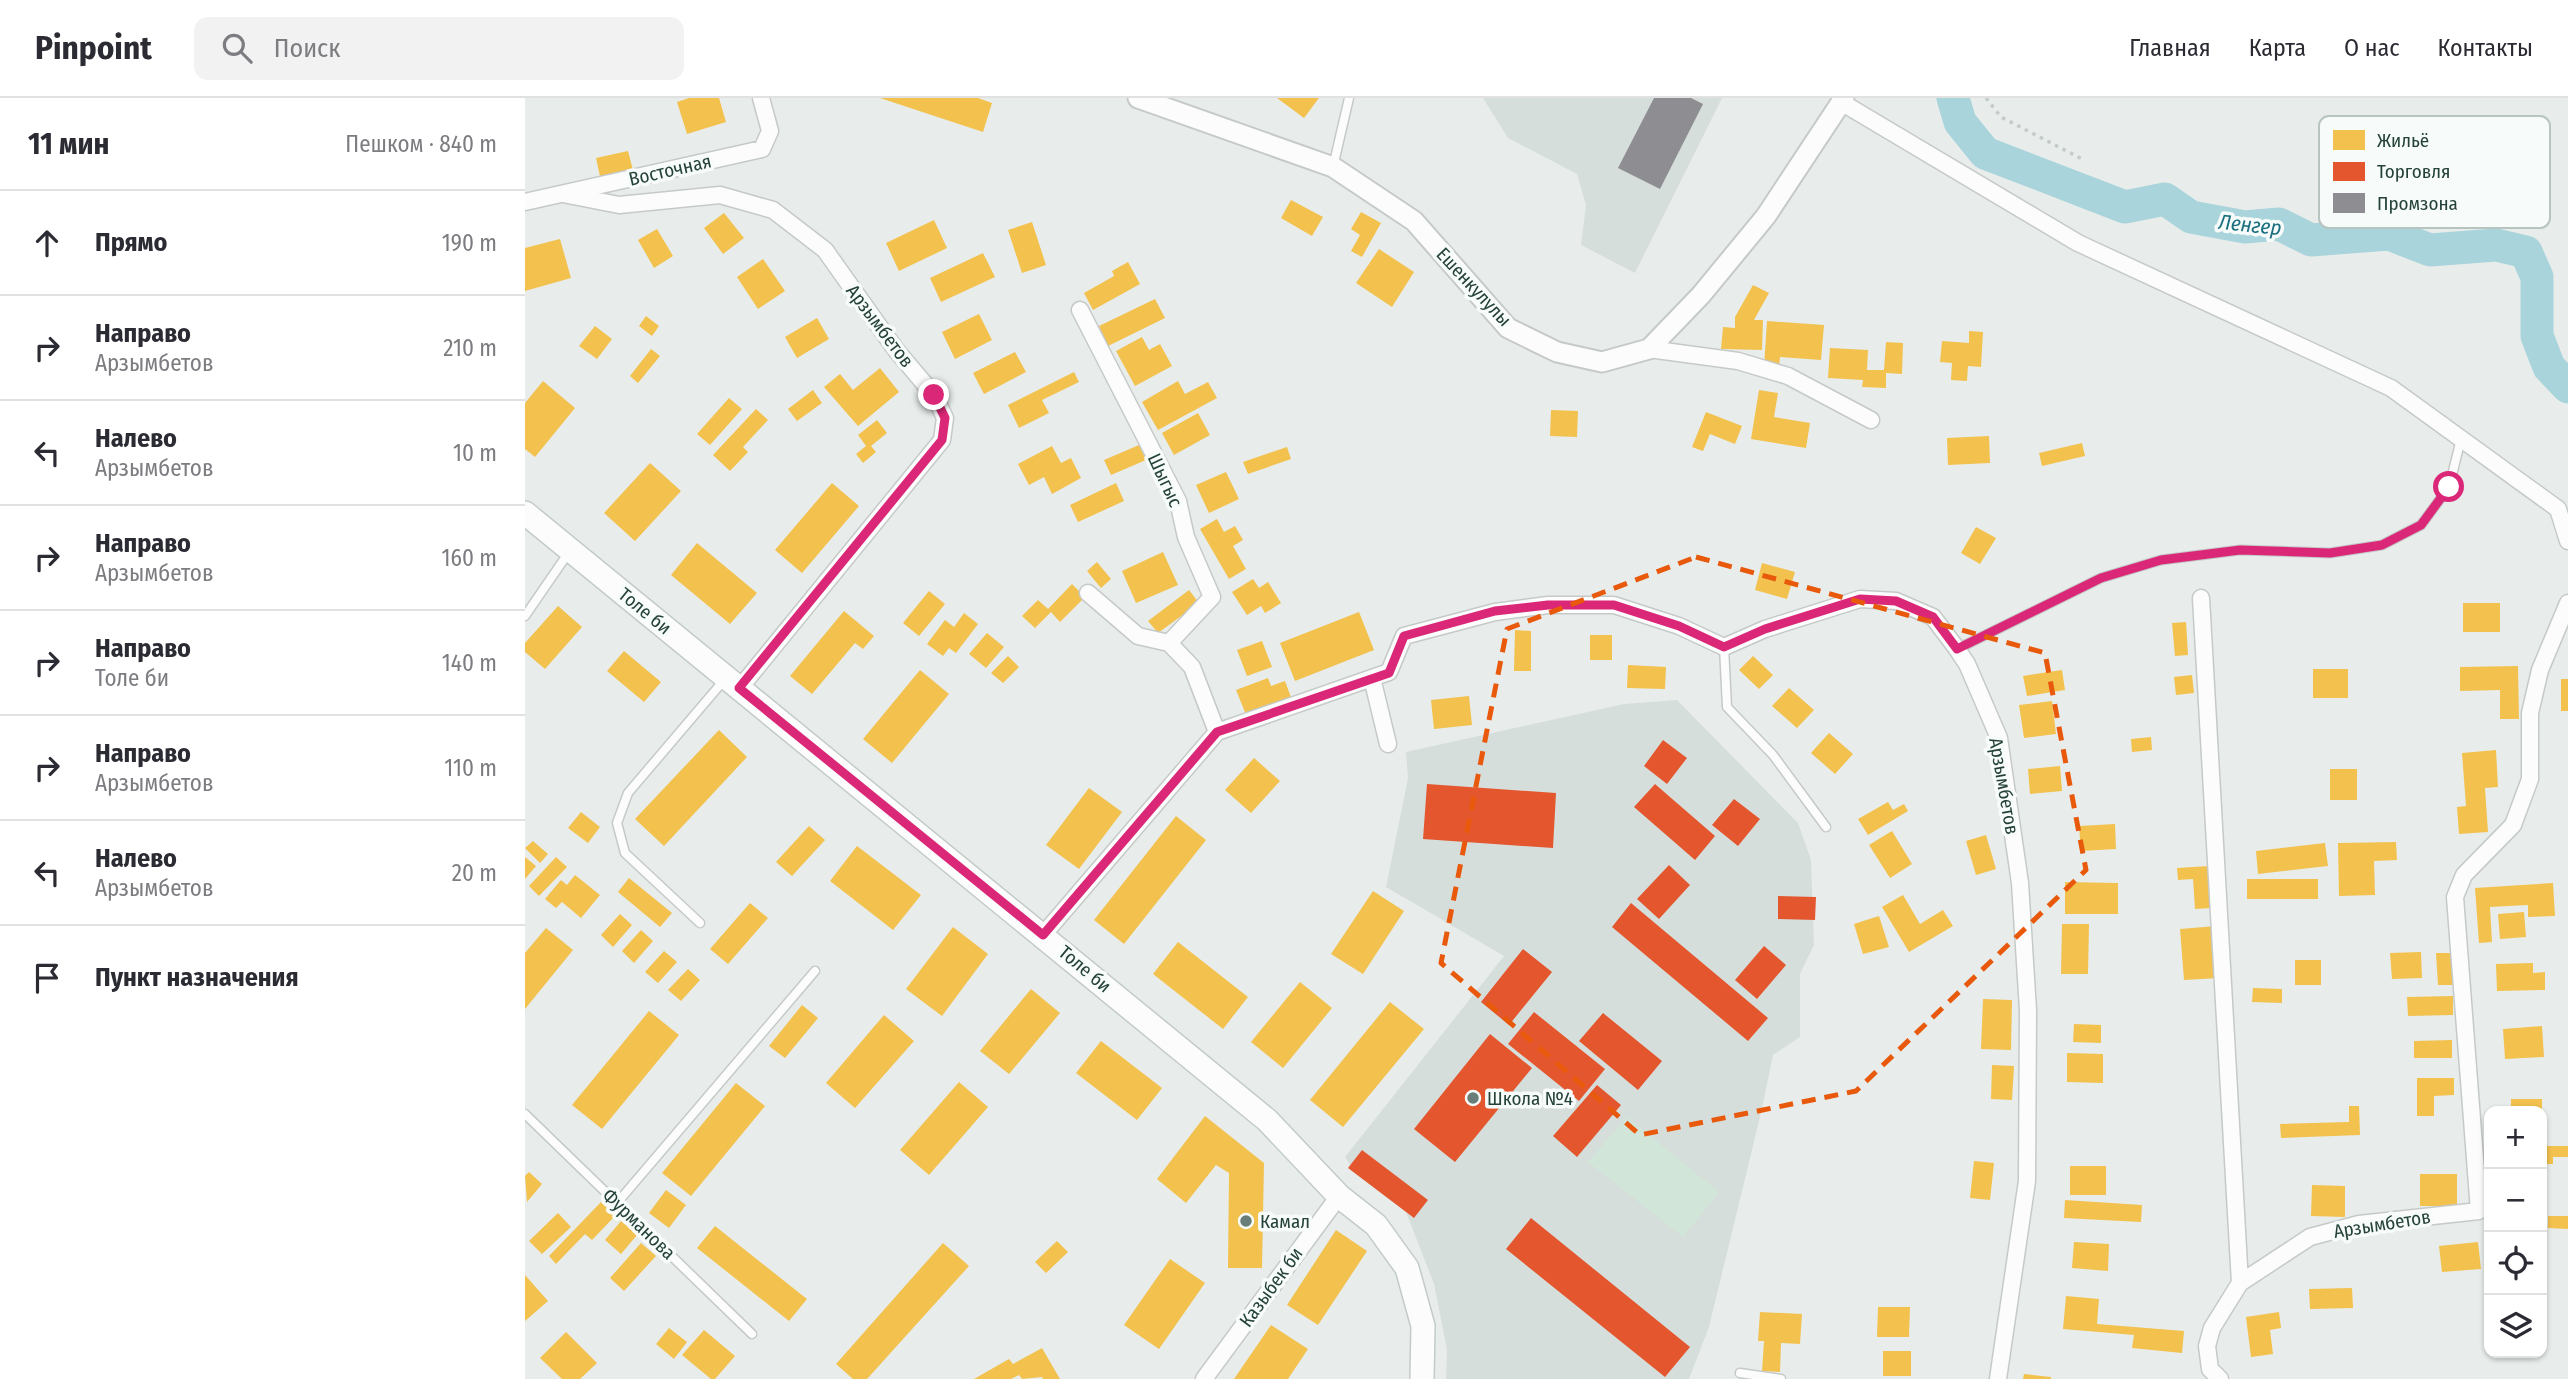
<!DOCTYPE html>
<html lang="ru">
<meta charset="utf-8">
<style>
body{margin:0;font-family:"Fira Sans Condensed",sans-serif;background:#f2f2f3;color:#2b2b33}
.controls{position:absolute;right:21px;bottom:21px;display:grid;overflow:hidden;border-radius:14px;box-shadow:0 2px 5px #0004}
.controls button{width:63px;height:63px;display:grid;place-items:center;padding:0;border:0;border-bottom:2px solid #e1e1e2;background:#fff;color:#2b2b33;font:35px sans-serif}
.stop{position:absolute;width:21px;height:21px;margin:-16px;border:5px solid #db2777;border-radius:50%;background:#fff}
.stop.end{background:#db2777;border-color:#fff;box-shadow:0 2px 7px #0008}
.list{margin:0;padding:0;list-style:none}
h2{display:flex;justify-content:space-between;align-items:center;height:91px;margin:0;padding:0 28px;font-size:30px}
h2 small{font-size:23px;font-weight:400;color:#7c7c81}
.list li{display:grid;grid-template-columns:46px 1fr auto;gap:21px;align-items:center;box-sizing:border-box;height:105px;padding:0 28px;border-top:2px solid #e1e1e2}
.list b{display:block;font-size:26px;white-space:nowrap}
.list p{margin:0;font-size:23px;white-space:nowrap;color:#7c7c81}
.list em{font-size:23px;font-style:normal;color:#7c7c81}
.icon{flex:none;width:38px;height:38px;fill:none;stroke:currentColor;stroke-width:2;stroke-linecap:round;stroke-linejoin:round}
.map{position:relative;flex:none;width:2043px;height:1281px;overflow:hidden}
header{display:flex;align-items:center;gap:42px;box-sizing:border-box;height:98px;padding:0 35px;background:#fff;border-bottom:2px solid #e1e1e2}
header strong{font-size:33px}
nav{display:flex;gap:38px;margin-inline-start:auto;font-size:24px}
.search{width:490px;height:63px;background:#f2f2f3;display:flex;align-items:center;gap:18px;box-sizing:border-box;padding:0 24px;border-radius:14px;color:#7c7c81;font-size:26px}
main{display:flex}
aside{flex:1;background:#fff}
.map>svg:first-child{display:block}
</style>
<header>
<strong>Pinpoint</strong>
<div class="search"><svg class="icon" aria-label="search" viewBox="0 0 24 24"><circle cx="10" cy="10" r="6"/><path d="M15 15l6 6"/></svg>Поиск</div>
<nav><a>Главная</a><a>Карта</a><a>О нас</a><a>Контакты</a></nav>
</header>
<main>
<aside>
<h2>11 мин<small>Пешком · 840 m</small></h2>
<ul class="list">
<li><svg class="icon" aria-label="ahead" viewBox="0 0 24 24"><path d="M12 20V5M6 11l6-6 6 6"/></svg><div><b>Прямо</b></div><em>190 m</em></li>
<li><svg class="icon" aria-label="right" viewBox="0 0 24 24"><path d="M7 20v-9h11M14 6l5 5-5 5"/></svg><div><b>Направо</b><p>Арзымбетов</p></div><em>210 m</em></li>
<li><svg class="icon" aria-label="left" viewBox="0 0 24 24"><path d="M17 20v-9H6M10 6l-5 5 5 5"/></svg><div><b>Налево</b><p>Арзымбетов</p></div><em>10 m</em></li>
<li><svg class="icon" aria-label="right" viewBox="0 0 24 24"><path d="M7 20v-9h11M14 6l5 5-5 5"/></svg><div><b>Направо</b><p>Арзымбетов</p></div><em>160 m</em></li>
<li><svg class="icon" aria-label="right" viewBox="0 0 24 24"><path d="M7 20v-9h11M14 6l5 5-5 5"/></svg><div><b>Направо</b><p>Толе би</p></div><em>140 m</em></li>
<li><svg class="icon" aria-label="right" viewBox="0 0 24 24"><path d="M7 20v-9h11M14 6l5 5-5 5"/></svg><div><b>Направо</b><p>Арзымбетов</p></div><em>110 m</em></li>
<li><svg class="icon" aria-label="left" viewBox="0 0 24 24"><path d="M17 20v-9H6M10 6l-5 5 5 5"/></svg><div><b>Налево</b><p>Арзымбетов</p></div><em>20 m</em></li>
<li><svg class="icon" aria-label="arrive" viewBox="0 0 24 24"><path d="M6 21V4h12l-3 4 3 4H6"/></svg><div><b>Пункт назначения</b></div></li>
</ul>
</aside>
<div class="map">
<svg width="2043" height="1281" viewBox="0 0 2043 1281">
<rect width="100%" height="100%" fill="#e8edeb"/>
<path fill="#d6dedb" d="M958 0H1197L1110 175 1056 147 1061 107 1052 76 983 40Z
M1152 602 1273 725 1286 762 1289 847 1275 876V939L1248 957 1236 1015 1184 1229 1164 1281H921L922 1252 909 1186 881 1114 831 1076 820 1059 979 858 861 789 883 680 881 654 1099 606Z"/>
<path fill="#d1e6d8" d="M1102 1019 1194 1094 1158 1139 1063 1064Z"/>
<path fill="#f2c14e" d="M164 0H194L201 24 162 36 152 4Z
M355 0H453L467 5 458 34Z
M752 0H794L779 20Z
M103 53 109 76 76 83 71 60Z
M766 102 798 119 787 138 756 120Z
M836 114 856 125 837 159 826 153 835 137 826 131Z
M199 115 219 140 198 156 179 130Z
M409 122 422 150 374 173 361 145Z
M507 124 521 167 497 175 483 132Z
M132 131 148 158 129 170 113 142Z
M35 141 46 180 0 193V150Z
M854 151 889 174 867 209 831 185Z
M458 155 470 179 416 204 405 180Z
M238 161 260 193 233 211 212 179Z
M603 164 615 186 568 212 559 195 589 178 587 173Z
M1228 187 1244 195 1229 222H1238L1237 252 1196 251 1198 229 1210 230V219Z
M630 201 640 220 583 248 574 228Z
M454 216 467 242 430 261 417 234Z
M121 218 134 228 127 238 114 228Z
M292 220 304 241 272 260 260 239Z
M1242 223 1299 227 1296 262 1255 259 1254 270 1239 269Z
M70 228 87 241 72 261 54 248Z
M1444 233 1458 234 1456 269 1443 268 1442 283 1426 282 1427 265 1415 264 1417 243 1444 245Z
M617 239 624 252 635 246 647 268 610 288 591 253Z
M1361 244 1378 245 1377 276 1361 275V290L1337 289 1338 282 1303 280 1305 250 1343 252 1342 272H1359Z
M126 251 135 258 113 285 105 278Z
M490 254 501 274 459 296 448 275Z
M355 270 374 294 333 328 299 289 315 276 328 292Z
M549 274 554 284 517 302 524 315 494 330 483 307Z
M18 283 50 310 10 359 0 351V305Z
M653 283 660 296 683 284 692 300 633 332 617 304Z
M288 292 297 305 272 323 263 311Z
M1234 292 1253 295 1249 319 1285 325 1281 350 1226 341Z
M204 300 217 311 185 347 172 336Z
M231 311 243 322 218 349 223 354 205 373 188 357Z
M1026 312 1053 313 1052 339 1025 338Z
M1181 314 1217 328 1210 346 1185 336 1178 353 1167 349Z
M673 315 685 337 649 357 637 335Z
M352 322 362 335 346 348 351 354 338 365 331 356 341 348 333 337Z
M1464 338 1465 365 1423 367 1422 340Z
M1557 345 1560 358 1517 368 1514 355Z
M614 347 621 362 586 377 579 362Z
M527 348 536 365 546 360 556 380 527 396 519 379 504 387 493 366Z
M762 349 766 361 723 376 718 364Z
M125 365 156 393 110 443 79 415Z
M701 374 714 401 684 415 671 387Z
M307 385 334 408 277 475 250 452Z
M591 385 599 403 553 424 545 407Z
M692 421 699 434 710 428 718 442 708 448 721 471 704 481 675 431Z
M1451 429 1471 440 1455 466 1436 455Z
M172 445 232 495 205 526 146 477Z
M638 454 653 487 611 505 597 473Z
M572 464 586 481 576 490 562 473Z
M1237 465 1270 474 1262 501 1230 492Z
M728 481 734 490 743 484 756 505 740 515 736 508 722 517 707 494Z
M547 486 560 499 535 524 526 514 510 530 497 518 513 502 523 511Z
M664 492 674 505 633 535 623 523Z
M404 493 420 506 394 538 378 525Z
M1938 505H1975V534H1938Z
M33 508 57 529 20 571 0 554V545Z
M319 513 349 538 338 551 330 545 287 596 265 578Z
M834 514 849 552 770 583 755 545Z
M439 515 453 526 431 555 424 550 418 558 402 546 420 522 429 529Z
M1661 524 1663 557 1650 558 1647 525Z
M990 532 1006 533V573H989Z
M462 535 479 549 461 570 444 556Z
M1065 537H1087V562H1065Z
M737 543 747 569 722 578 712 552Z
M99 553 136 584 119 604 82 573Z
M483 558 494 569 478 585 466 575Z
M1228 558 1248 577 1234 591 1214 572Z
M1103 567 1141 569 1140 591 1102 590Z
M1993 568 1994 621H1975V592L1935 593V569Z
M1788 571H1823V600H1788Z
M395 572 424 596 367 665 338 641Z
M1537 572 1540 592 1502 598 1498 578Z
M1667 577 1669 595 1651 597 1649 579Z
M743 580 746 588 760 583 767 602 722 619 711 592Z
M2036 581H2043V613H2036Z
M1264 590 1289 612 1272 630 1247 608Z
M944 598 947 627 909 631 906 602Z
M1527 603 1531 636 1499 640 1494 607Z
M194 632 222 659 139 748 110 721Z
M1304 635 1328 656 1310 676 1286 655Z
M1626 639 1627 652 1607 654 1606 641Z
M1971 652 1973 689 1960 690 1963 734 1934 736 1932 709 1941 708 1937 655Z
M729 660 755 683 726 715 700 692Z
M1535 668 1537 693 1505 696 1503 671Z
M1805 671H1832V702H1805Z
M564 690 597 714 554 771 521 747Z
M1363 704 1368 712 1379 706 1383 713 1343 737 1333 721Z
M56 714 75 729 63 745 43 730Z
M651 718 681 742 599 846 569 822Z
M1590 726 1591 751 1556 753 1554 728Z
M284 728 300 742 267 778 251 764Z
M1367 733 1387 766 1365 780 1344 747Z
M1461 737 1471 771 1451 777 1441 743Z
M8 743 23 756 15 765 0 750Z
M1871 744 1872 762 1849 763 1850 797 1814 798 1813 745Z
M1800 745 1803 768 1733 776 1731 753Z
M332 748 396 797 368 832 305 783Z
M0 759 11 768 0 781Z
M31 759 42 769 14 798 4 788Z
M1684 768 1687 810 1670 811 1668 781 1653 782 1652 770Z
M50 777 75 797 56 820 37 804 31 810 20 801 36 782 42 787Z
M104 780 147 815 135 829 93 794Z
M1722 781H1793V801H1722Z
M1540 784 1593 785V816H1540Z
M2028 785 2030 818 2003 819V807L1965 809 1967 844 1954 845 1950 790Z
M848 793 879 813 838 876 806 856Z
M1378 797 1395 826 1418 812 1428 828 1384 854 1357 809Z
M225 805 243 820 203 866 185 851Z
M1999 814 2001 839 1975 841 1973 816Z
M95 816 107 827 88 849 76 837Z
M1354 818 1364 849 1338 856 1329 826Z
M1537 826H1564L1563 876H1536Z
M1691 828 1694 880 1659 882 1655 831Z
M428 829 463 856 417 918 381 891Z
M21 830 48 852 0 911V855Z
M116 832 128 843 109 865 97 853Z
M653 844 723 899 698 931 628 876Z
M139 853 152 864 133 885 120 874Z
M1896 854 1897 880 1867 881 1865 855Z
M1911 855H1928L1929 887H1913Z
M1770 862H1796V887H1770Z
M2008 865V875L2020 874V892L1972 893 1971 866Z
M163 871 175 882 156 903 143 892Z
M775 884 807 910 758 970 726 944Z
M1728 890 1757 891V905L1727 904Z
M506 891 535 915 484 976 455 953Z
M1928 898V917L1883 918 1882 899Z
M1458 901 1487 902 1486 952 1456 951Z
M865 904 899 931 818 1029 785 1002Z
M277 907 293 920 260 960 244 948Z
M124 913 154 937 77 1031 47 1007Z
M359 917 389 943 330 1010 301 985Z
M1549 926 1576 927V945L1548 944Z
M2017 928 2019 959 1980 961 1978 931Z
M1927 942V960H1889V943Z
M576 943 637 990 612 1022 551 975Z
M1542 955 1578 956V985L1542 984Z
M1467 967 1489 968 1487 1002 1466 1001Z
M1892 980H1929V997L1909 998V1018H1892Z
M434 984 463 1009 404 1077 375 1052Z
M211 985 240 1008 166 1098 137 1075Z
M1986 1001H2017V1013H1986Z
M1824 1008H1834L1835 1037 1756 1040 1755 1026 1824 1024Z
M680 1018 739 1065 737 1170H703L704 1075 691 1067 661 1105 632 1081Z
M2017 1048H2043V1059H2028V1066H2017Z
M1449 1063 1469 1065 1465 1102 1445 1100Z
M1545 1068H1581V1097H1545Z
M4 1074 17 1086 2 1104 0 1078Z
M1895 1076H1932V1108H1895Z
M1787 1087 1820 1088V1119L1786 1118Z
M141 1092 161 1107 144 1130 124 1115Z
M1540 1102 1617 1107 1616 1124 1539 1120Z
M76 1104 90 1118 67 1142 60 1136 31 1166 24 1158Z
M33 1115 46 1129 17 1156 4 1143Z
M2023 1118H2043V1131L2023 1130Z
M96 1123 112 1137 96 1156 80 1142Z
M190 1128 282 1201 264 1223 172 1150Z
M811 1132 842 1153 793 1227 762 1207Z
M532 1143 543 1154 521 1175 510 1164Z
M1549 1144 1584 1146 1583 1173 1547 1170Z
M1953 1144 1956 1171 1917 1174 1914 1148Z
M116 1145 131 1158 99 1193 85 1180Z
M418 1145 444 1168 342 1281H328L311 1266Z
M645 1161 680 1185 634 1251 599 1227Z
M0 1177 23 1203 0 1223Z
M1827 1190 1828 1210 1785 1211 1784 1191Z
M1541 1198 1574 1201 1572 1226 1659 1233 1657 1255 1607 1250 1609 1237 1538 1231Z
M1353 1209H1385L1384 1239H1352Z
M1235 1214 1277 1216 1275 1246 1256 1245 1255 1274 1237 1273 1239 1243H1233Z
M1754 1214 1756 1230 1745 1232 1748 1256 1726 1259 1721 1219Z
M746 1227 783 1251 763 1281H709Z
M144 1230 162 1244 149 1261 131 1246Z
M179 1232 210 1258 190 1281H186L157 1257Z
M41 1234 72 1265 55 1281H37L15 1260Z
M517 1250 535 1281H518L517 1279 497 1281 494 1277 486 1281H449L484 1261 488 1266Z
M1358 1253H1386V1278H1358Z
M1499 1276 1526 1279V1281H1498Z"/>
<path fill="#e4572e" d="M1138 642 1162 660 1142 686 1119 668Z
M902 686 1031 695 1028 750 898 741Z
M1130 686 1190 738 1170 762 1109 709Z
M1209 701 1235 721 1213 748 1187 727Z
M1144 767 1165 787 1134 821 1112 801Z
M1253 798 1291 799 1290 822 1253 821Z
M1106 805 1243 920 1223 943 1087 829Z
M1239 848 1261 867 1232 901 1210 882Z
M998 851 1027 874 984 927 956 904Z
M1009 914 1080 971 1054 1003 983 946Z
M1078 915 1137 963 1113 992 1054 943Z
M965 936 1007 970 930 1064 889 1031Z
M1072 987 1096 1007 1052 1059 1028 1038Z
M837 1052 903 1102 889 1120 823 1070Z
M1006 1120 1165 1249 1140 1279 981 1151Z"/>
<path fill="#8d8d92" d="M1129 0H1166L1178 6 1135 91 1093 70Z"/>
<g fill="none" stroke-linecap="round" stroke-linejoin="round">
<path stroke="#a9d4db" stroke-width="33" d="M1428 0 1435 24 1460 55 1600 109 1640 101 1666 119 1720 129 1754 126 1786 142 1864 136 1905 152 1971 147 2001 154 2012 179V238L2024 269 2043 289"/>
<defs>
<path id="service" d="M808 69 824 0
M0 518 44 454
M1199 549 1202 609 1248 657 1301 729
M1432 551 1576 480 1636 462 1715 452 1805 455 1857 447 1896 427 1924 389 1936 341
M175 825 100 755 92 725 103 695 200 581
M0 1016 227 1236
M92 1105 290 873
M1215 1275 1256 1281"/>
<path id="minor" d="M1316 4 1553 145 1866 290 2033 411 2043 443
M38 96 94 107 195 97 248 112 300 152 371 252 409 297 420 320 417 342 214 591
M0 104 237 51 245 33 236 0
M555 212 653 403 661 439 687 499 644 545
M1124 251 1213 263 1263 278 1346 322
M563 495 613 538 644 545 667 569 692 634
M1676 500 1715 1185
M847 580 863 646
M518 837 692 634 864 574 879 538 970 514 1023 507H1089L1154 528 1199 549 1240 531 1335 501 1371 503 1408 519 1432 551 1442 566 1474 640 1495 785 1503 912 1502 1083 1473 1281
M679 1281 814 1098
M1695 1281 1685 1271 1682 1248 1687 1230 1715 1185 1785 1139 1834 1126 1954 1113 1930 799 1939 777 1988 727 2005 681V615L2015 572 2043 505"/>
<path id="tertiary" d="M613 0 808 69 889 123 983 230 1032 254 1077 264 1124 251 1176 197 1241 118 1319 0"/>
<path id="secondary" d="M0 415 742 1022 814 1098 851 1127 882 1170 898 1228 897 1281"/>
</defs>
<use href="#service" stroke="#c5cac8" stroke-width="11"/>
<use href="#minor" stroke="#c5cac8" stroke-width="19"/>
<use href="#tertiary" stroke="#c5cac8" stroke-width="23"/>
<use href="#secondary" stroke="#c3cbc8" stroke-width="26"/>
<path stroke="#c3ccca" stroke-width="3.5" stroke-dasharray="3.5 5" stroke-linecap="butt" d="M1461 0 1476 19 1559 62"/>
<use href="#service" stroke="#fcfcfc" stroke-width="8"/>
<use href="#minor" stroke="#fcfcfc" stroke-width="16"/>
<use href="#tertiary" stroke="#fcfcfc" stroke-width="19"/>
<use href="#secondary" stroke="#fcfcfc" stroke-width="23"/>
</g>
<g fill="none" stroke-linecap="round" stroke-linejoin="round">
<path stroke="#db2777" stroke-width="9" d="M409 297 420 320 417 342 214 590 518 837 692 634 864 575 879 538 970 513 1023 507H1089L1154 528 1199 549 1240 531 1335 501 1371 503 1408 519 1432 551 1576 480 1636 462 1715 452 1805 455 1857 447 1896 427 1924 389"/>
</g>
<path fill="none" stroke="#e8590c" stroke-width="5" stroke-dasharray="14 9" stroke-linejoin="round" d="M1171 459 1520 555 1561 772 1331 993 1115 1037 916 865 982 531Z"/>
<g fill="#697e78" stroke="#f7fbf9" stroke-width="2.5">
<circle cx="948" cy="1000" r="7"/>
<circle cx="721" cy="1123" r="7"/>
</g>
<g text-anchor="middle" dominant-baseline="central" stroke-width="7" stroke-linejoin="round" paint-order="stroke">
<g font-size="19" fill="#24423a" stroke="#f7fbf9">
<text transform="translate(145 72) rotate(-13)">Восточная</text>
<text transform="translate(949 189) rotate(47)">Ешенкулулы</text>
<text transform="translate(355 228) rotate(53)">Арзымбетов</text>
<text transform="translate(640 382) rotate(65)">Шыгыс</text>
<text transform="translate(120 513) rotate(39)">Толе би</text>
<text transform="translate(1479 688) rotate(80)">Арзымбетов</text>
<text transform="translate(560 871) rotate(40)">Толе би</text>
<text transform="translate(114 1126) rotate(44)">Фурманова</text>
<text transform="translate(1857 1126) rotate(-9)">Арзымбетов</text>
<text transform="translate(746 1189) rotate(-54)">Казыбек би</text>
</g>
<g font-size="19" fill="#24423a" stroke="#f7fbf9" text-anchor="start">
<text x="962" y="1000">Школа №4</text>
<text x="735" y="1123">Камал</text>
</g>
<g font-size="21" font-style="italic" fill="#1c6f80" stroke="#f7fbf9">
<text transform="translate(1725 127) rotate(6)">Ленгер</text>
</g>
</g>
<rect x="1794" y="18" width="231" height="112" rx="10" fill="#f7fbf9" stroke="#b8c4c0" stroke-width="2"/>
<rect x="1808" y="32" width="32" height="20" fill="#f2c14e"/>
<rect x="1808" y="64" width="32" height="19" fill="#e4572e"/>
<rect x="1808" y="95" width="32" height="20" fill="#8d8d92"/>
<g font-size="19" fill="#24423a">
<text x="1852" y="49">Жильё</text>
<text x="1852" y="80">Торговля</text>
<text x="1852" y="112">Промзона</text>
</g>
</svg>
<div class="controls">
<button>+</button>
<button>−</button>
<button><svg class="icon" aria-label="locate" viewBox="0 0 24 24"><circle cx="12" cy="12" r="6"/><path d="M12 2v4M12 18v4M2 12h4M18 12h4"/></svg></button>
<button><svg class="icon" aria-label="layers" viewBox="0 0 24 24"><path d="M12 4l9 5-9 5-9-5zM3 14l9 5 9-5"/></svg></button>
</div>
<div class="stop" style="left:1924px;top:389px"></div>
<div class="stop end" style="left:409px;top:297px"></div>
</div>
</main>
